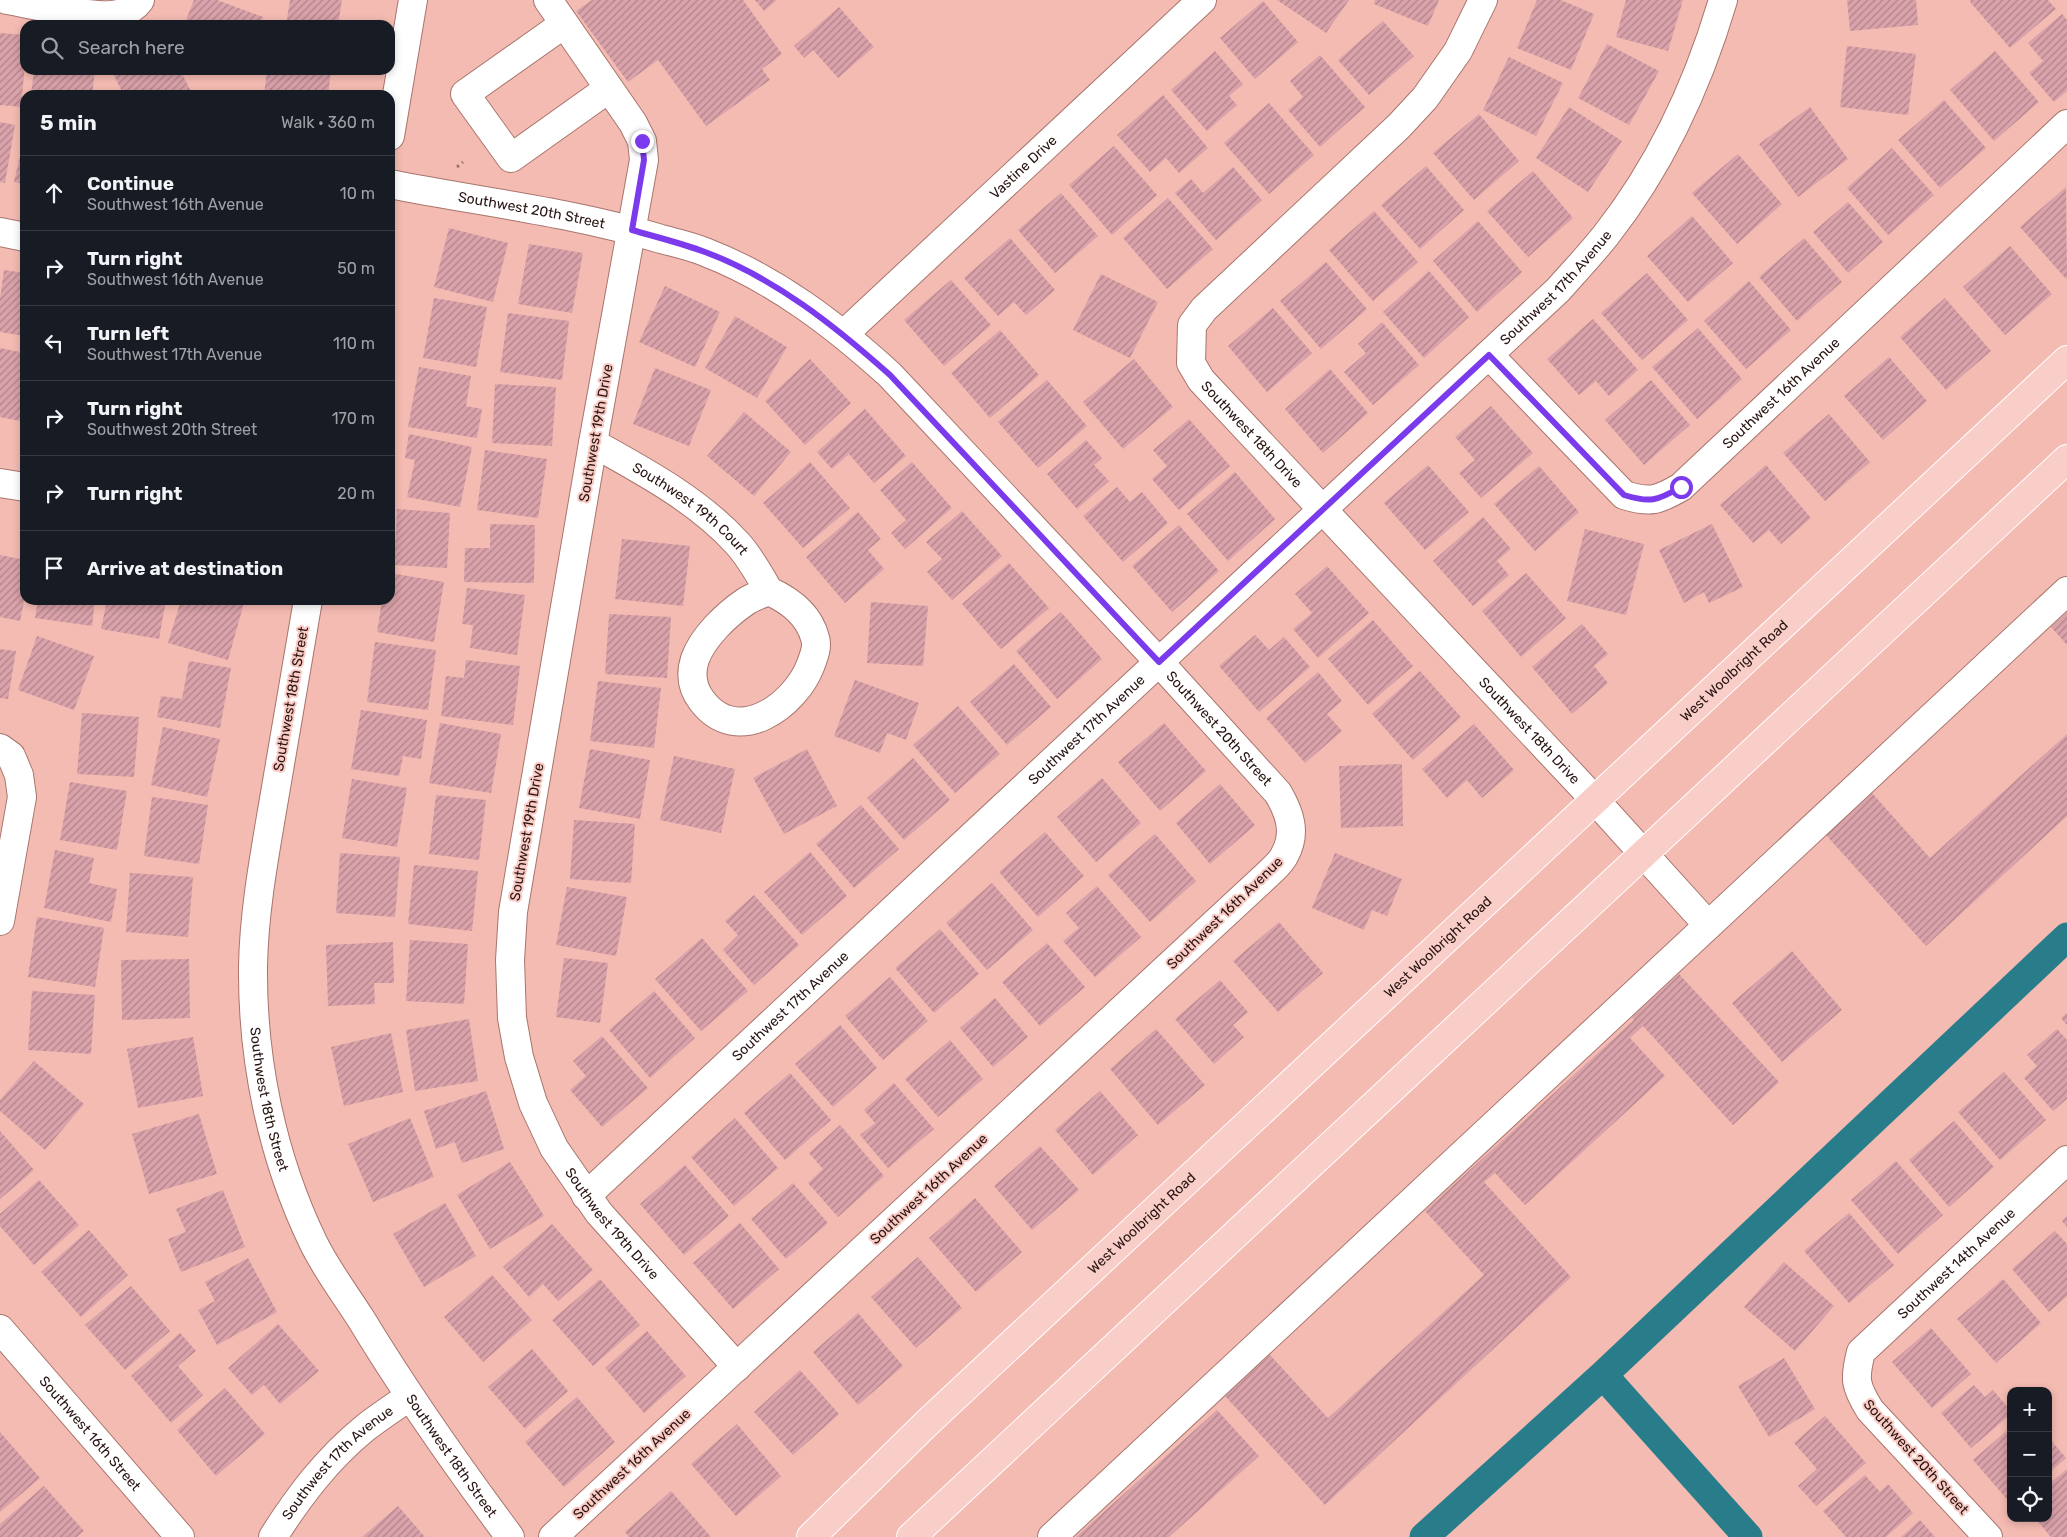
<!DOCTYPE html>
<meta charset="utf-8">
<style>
body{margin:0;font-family:Rubik,sans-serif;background:#242831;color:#f1f3f6}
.controls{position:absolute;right:15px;bottom:15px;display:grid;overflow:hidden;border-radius:10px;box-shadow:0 2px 8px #0003}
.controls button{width:45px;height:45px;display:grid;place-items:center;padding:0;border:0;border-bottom:1px solid #363941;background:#171b24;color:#f1f3f6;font:25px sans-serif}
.stop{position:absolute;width:15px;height:15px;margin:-11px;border:4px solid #7c3aed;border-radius:50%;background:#fff}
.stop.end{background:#7c3aed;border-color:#fff;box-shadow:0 1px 5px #0008}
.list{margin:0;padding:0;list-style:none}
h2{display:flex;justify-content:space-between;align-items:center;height:65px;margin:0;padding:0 20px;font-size:21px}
h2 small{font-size:16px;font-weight:400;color:#9ea1a6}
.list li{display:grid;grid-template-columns:32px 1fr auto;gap:15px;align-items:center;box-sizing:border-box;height:75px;padding:0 20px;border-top:1px solid #363941}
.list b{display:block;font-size:19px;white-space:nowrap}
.list p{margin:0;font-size:16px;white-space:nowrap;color:#9ea1a6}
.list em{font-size:16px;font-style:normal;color:#9ea1a6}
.icon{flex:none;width:28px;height:28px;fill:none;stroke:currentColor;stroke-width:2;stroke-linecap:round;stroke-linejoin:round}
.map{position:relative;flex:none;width:2067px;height:1537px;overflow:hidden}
.search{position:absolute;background:#171b24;box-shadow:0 2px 8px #0003;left:20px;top:20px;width:375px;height:55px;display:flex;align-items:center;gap:12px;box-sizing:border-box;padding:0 18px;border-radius:15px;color:#9ea1a6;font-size:19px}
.panel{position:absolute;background:#171b24;box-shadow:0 2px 8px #0003;left:20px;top:90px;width:375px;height:515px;border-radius:15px}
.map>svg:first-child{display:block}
</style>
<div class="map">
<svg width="2067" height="1537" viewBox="0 0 2067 1537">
<defs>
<pattern id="building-hatch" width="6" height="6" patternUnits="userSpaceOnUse" patternTransform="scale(1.25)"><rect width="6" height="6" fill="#daa2aa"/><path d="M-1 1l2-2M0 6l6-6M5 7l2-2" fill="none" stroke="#b18389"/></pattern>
</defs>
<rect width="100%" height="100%" fill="#f4bbb2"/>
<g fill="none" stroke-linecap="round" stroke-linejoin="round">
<path stroke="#297d8a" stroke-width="29" d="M1603 1375 1748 1537
M1424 1537 1603 1375 2067 937"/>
</g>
<path fill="url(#building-hatch)" d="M194 0H217L263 17 261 25H184Z
M290 0H342L338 25H286Z
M592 0H743L782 54 762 69 770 80 706 126 658 60 628 82 576 11Z
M755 0H777L764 11Z
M1277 0H1349L1326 33Z
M1375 0H1439L1428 26 1374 4Z
M1537 0H1561L1594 14 1571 70 1517 48Z
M1626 0H1683L1668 51 1616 37Z
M1847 0H1916L1918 25 1850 31Z
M1971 0H2048L2056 9 2010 48 1970 2Z
M1263 1 1298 42 1255 79 1220 38Z
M839 7 874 47 838 78 813 50 804 58 794 46Z
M2062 14 2067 20V91L2054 102 2029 73 2043 61 2028 43Z
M1383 21 1414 56 1369 95 1338 60Z
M0 33 25 35V64L21 107 0 105Z
M1607 44 1659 71 1629 125 1578 98Z
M1847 46 1916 54 1908 115 1840 107Z
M1215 51 1243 84 1229 96 1237 105 1207 131 1171 90Z
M1995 51 2039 102 1994 141 1950 90Z
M1320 55 1365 107 1320 147 1288 110 1303 97 1290 81Z
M1509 57 1563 83 1536 136 1483 110Z
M34 70H95L92 95H31Z
M111 70H180L193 95H124Z
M267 70H331L328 95H264Z
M1163 95 1208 148 1179 173 1166 158 1150 172 1117 135Z
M1944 100 1986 148 1940 188 1898 140Z
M1269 103 1314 155 1269 194 1224 143Z
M1569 107 1622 141 1588 192 1536 158Z
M1810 107 1848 159 1798 197 1759 144Z
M1479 114 1519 161 1474 200 1433 153Z
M0 122 15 125 5 183 0 182Z
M24 139H25V184L14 182Z
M1114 146 1157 195 1112 235 1069 185Z
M1892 148 1934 195 1888 235 1847 188Z
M1738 154 1782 204 1737 244 1692 193Z
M1426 166 1464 210 1420 249 1381 205Z
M1233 167 1262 200 1216 240 1175 193 1191 179 1203 193Z
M1533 171 1573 218 1528 257 1487 211Z
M2066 187 2067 278 2066 279 2020 227Z
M1061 193 1098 236 1055 273 1018 230Z
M1168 198 1213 249 1167 289 1123 238Z
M1848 202 1883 242 1848 273 1813 232Z
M1374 211 1418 262 1373 301 1329 250Z
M1692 216 1733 263 1688 302 1647 256Z
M1478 221 1522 272 1477 312 1433 261Z
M449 228 508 243 493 302 434 287Z
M1010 238 1055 290 1026 315 1014 302 998 316 964 278Z
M1804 238 1842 282 1797 321 1759 277Z
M529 244 583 253 572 313 518 304Z
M2010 246 2052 294 2005 335 1963 287Z
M1326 262 1367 309 1321 349 1280 301Z
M4 270 25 273V336L0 332V299Z
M1429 271 1469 317 1424 358 1383 312Z
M1647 273 1688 320 1642 360 1601 313Z
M1101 274 1158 302 1130 358 1073 330Z
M951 280 991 325 944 366 904 320Z
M1749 281 1791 330 1746 369 1704 321Z
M665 286 720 312 695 367 639 342Z
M434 298 487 307 476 367 423 358Z
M1945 298 1991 351 1946 390 1900 337Z
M1273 308 1312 353 1267 392 1228 346Z
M508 313 569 321 562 380 500 372Z
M735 316 787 347 757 398 705 368Z
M1593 319 1638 370 1609 396 1596 381 1579 395 1547 359Z
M1382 322 1419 365 1373 405 1344 372 1366 353 1358 344Z
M1698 328 1742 379 1697 419 1652 367Z
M1000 330 1039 375 990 418 951 373Z
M0 348 25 353 21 375 25 376V422L0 417Z
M1889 357 1927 401 1883 440 1844 396Z
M810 359 851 403 805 445 765 401Z
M1134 359 1173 407 1123 449 1083 402Z
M419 367 471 376 466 406 482 409 477 438 408 427Z
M655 368 711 390 689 446 633 424Z
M1330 369 1368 413 1323 453 1285 409Z
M1047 380 1087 426 1038 468 998 422Z
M1651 380 1690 425 1644 465 1605 420Z
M495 384 556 387 552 446 492 443Z
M1491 406 1533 453 1481 498 1459 473 1475 460 1455 437Z
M865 409 906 456 874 483 849 454 832 469 817 452Z
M744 412 791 452 754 496 707 456Z
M1829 414 1870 462 1825 501 1783 453Z
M1189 419 1230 466 1179 510 1152 479 1167 466 1153 450Z
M409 434 472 447 460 507 407 497 415 460 405 458Z
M1086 440 1102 458 1094 465 1109 481 1077 509 1047 474Z
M485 450 547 459 538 518 477 510Z
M810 462 850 508 803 548 763 503Z
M912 462 952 508 905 549 891 533 906 520 880 490Z
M1428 465 1469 512 1425 550 1384 503Z
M1766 465 1811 518 1781 544 1769 530 1753 543 1720 505Z
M1539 466 1579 512 1535 551 1494 504Z
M1235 472 1275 519 1228 561 1187 514Z
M1117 487 1130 502 1142 492 1168 523 1123 562 1083 516Z
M397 509 450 513 447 568 394 565Z
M962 511 1002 556 952 600 927 572 942 559 926 542Z
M858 512 881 539 868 550 884 569 845 603 806 557Z
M1483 517 1511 549 1497 561 1509 575 1473 606 1433 561Z
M490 524 535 525 534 583 464 582 465 548H490Z
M1712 524 1743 587 1709 603 1704 592 1684 603 1659 550Z
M1179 525 1219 571 1172 612 1132 566Z
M1585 529 1644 544 1626 615 1567 601Z
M622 539 690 546 683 606 615 599Z
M0 555 25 560V597L20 621 0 617Z
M1009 563 1049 608 1001 649 962 604Z
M1327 566 1369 613 1318 658 1293 629 1312 613 1295 594Z
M390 573 444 582 434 642 377 632 382 600H390Z
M1526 573 1566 618 1521 657 1482 611Z
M467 588 525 595 517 655 470 648 473 625 462 624Z
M38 600H95L92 626 35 618Z
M107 600H166L159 639 101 629Z
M181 600H233L244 603 228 660 168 643Z
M871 602 928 606 923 666 867 663Z
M1061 612 1102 659 1057 699 1016 651Z
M2067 612V645L2051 627Z
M609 614 671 617 667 678 605 674Z
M1373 620 1413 666 1368 705 1328 659Z
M1582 624 1608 654 1594 666 1608 683 1572 714 1532 667Z
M1255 635 1269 650 1284 637 1310 667 1259 712 1219 666Z
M37 636 94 656 74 710 18 690Z
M375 642 436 650 428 710 367 702Z
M0 649 16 651 8 699 0 698Z
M466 660 520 666 513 725 441 716 446 676 464 678Z
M189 661 231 668 220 728 157 717 161 696 182 699Z
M1014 664 1051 707 1007 745 970 702Z
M1420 671 1461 717 1413 760 1372 714Z
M1318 672 1342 701 1327 714 1342 731 1305 763 1266 718Z
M855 680 919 703 906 740 887 733 880 753 834 736Z
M598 681 661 688 654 748 590 741Z
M958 706 1000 754 955 793 913 745Z
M361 710 427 720 421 759 403 756 399 776 351 769Z
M82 713 139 717 134 777 77 774Z
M440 723 501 734 491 793 429 783Z
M1164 723 1206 771 1160 811 1118 762Z
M1474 724 1514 770 1482 798 1467 780 1447 798 1422 769Z
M163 727 220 739 207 797 151 785Z
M2067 734V816L1926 946 1826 835 1872 793 1930 858Z
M590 749 650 760 640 819 579 808Z
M807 749 837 806 784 834 753 778Z
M674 756 735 769 721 833 660 820Z
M913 758 950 800 904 840 867 798Z
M1402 764 1403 826 1341 828 1339 766Z
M1102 778 1141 823 1096 862 1057 817Z
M352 779 407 788 397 847 342 838Z
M70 782 127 791 117 850 60 840Z
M1220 784 1255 825 1210 864 1176 823Z
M436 795 486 800 479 860 429 854Z
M152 797 208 805 199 864 144 856Z
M861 805 899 849 854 888 816 844Z
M574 820 635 824 631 883 570 879Z
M1045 832 1084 876 1038 917 999 872Z
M1155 834 1196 881 1150 922 1108 875Z
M55 850 94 858 89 883 117 889 111 922 44 908Z
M810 852 847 896 802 935 764 892Z
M340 853 400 857 395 917 336 913Z
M1335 853 1402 879 1387 916 1372 910 1364 930 1312 908Z
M414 865 478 871 472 931 408 924Z
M130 873 193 877 188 937 126 932Z
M992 883 1033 930 987 970 946 923Z
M1097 886 1141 937 1095 977 1063 941 1079 928 1066 913Z
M567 887 627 897 616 956 556 945Z
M754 895 799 945 754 985 723 950 738 935 725 921Z
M37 917 104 928 95 987 28 977Z
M1279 922 1323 973 1278 1012 1233 961Z
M940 929 979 974 934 1013 895 968Z
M702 938 748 991 701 1031 655 979Z
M410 940 468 944 464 1004 406 1001Z
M393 942 394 983H374L375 1004 328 1006 326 945Z
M1047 943 1085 987 1040 1026 1002 982Z
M1792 951 1842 1010 1782 1062 1732 1003Z
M564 958 608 963 600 1023 556 1017Z
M189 959 190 1018 122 1020 121 960Z
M1679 974 1779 1082 1733 1125 1643 1026 1630 1038 1665 1076 1525 1205 1495 1173 1484 1182 1571 1277 1325 1505 1225 1396 1270 1355 1328 1418 1484 1275 1425 1211 1634 1020 1632 1017Z
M890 977 928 1021 883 1060 845 1016Z
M1220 980 1248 1012 1233 1025 1244 1037 1214 1064 1175 1019Z
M32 991 95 995 91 1054 28 1050Z
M654 991 695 1038 650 1078 609 1030Z
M995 998 1028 1037 993 1067 960 1028Z
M2067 1013V1025L2061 1018Z
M469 1019 478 1081 415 1091 406 1030Z
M840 1025 877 1068 833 1107 795 1064Z
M1156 1029 1205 1085 1158 1125 1110 1069Z
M2057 1029 2067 1040V1099L2053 1111 2024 1078 2037 1066 2027 1055Z
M391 1033 403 1092 344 1106 331 1047Z
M602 1036 648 1088 602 1127 570 1090 586 1076 573 1061Z
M193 1037 203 1096 138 1108 127 1049Z
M950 1040 983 1079 938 1117 905 1079Z
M34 1061 84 1104 45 1150 0 1111V1100Z
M2004 1072 2046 1120 2000 1160 1958 1112Z
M790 1073 831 1120 785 1160 744 1113Z
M894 1083 934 1129 888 1168 860 1135 875 1123 864 1110Z
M486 1091 504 1149 462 1163 455 1142 436 1149 424 1111Z
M1100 1091 1138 1135 1093 1175 1055 1130Z
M199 1114 217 1174 149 1194 132 1134Z
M410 1118 434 1177 373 1202 348 1144Z
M735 1118 778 1168 734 1206 691 1157Z
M1954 1121 1994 1167 1949 1207 1909 1160Z
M840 1125 884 1176 838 1217 808 1183 823 1169 809 1153Z
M0 1131 34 1170 0 1199Z
M1040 1146 1079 1190 1032 1230 994 1186Z
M1896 1161 1943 1215 1898 1254 1851 1200Z
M510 1162 544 1216 490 1249 457 1195Z
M685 1165 729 1216 684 1255 640 1204Z
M39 1180 79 1225 34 1265 0 1226V1214Z
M793 1183 828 1223 786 1259 751 1219Z
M223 1190 245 1247 181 1272 168 1239 186 1232 176 1209Z
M975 1198 1022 1252 976 1292 929 1238Z
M445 1203 476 1256 424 1287 393 1234Z
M1849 1213 1894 1265 1849 1303 1804 1251Z
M2067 1216V1227L2062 1221Z
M740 1223 779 1269 733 1309 693 1263Z
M552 1224 593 1270 558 1301 543 1284 529 1297 503 1267Z
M89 1230 128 1275 81 1317 41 1272Z
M2055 1231 2067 1244V1296L2049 1312 2012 1269Z
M918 1257 962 1308 916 1348 871 1297Z
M248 1258 277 1312 217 1345 198 1310 215 1301 205 1282Z
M1784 1262 1834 1306 1795 1351 1744 1307Z
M492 1275 532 1320 483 1362 444 1317Z
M600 1279 640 1325 593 1366 552 1320Z
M2003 1279 2041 1323 1996 1363 1957 1319Z
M131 1286 170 1331 125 1370 85 1325Z
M858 1313 903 1366 858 1405 813 1352Z
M278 1324 319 1371 280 1404 264 1385 252 1395 228 1368Z
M1931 1328 1971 1374 1932 1408 1892 1362Z
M647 1331 686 1376 644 1413 605 1368Z
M180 1333 196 1351 178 1366 203 1395 171 1423 131 1376Z
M532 1349 568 1391 525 1429 488 1387Z
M1784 1358 1815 1409 1769 1437 1738 1386Z
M800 1370 839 1414 793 1455 754 1412Z
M1974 1385 1985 1397 1993 1390 2011 1411V1414L1971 1448 1941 1413Z
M225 1388 265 1434 216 1476 177 1430Z
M577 1397 615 1442 564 1487 525 1442Z
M1217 1410 1259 1456 1169 1537H1076Z
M1825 1416 1866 1463 1816 1506 1798 1486 1817 1469 1794 1443Z
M737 1424 781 1476 736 1516 691 1464Z
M2011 1427V1504L1973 1460Z
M0 1432 40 1478 0 1512Z
M2048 1437 2066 1458 2048 1474Z
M2067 1469V1537H2051L2035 1518H2048V1485Z
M1865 1475 1880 1492 1888 1484 1913 1513 1886 1537H1846L1823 1511Z
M44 1486 84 1531 77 1537H0V1524Z
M671 1491 711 1537H629L625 1532Z
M398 1506 425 1537H362Z
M1920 1520 1935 1537H1901Z"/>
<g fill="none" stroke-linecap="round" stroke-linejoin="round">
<defs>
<g id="minor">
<path d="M7 0C31 4 98 20 118 14 126 12 135 7 140 0"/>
<path id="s1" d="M548 0 633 123 642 141 644 160 593 443 513 912 510 960 512 1018 519 1057 533 1103 554 1148 599 1213 737 1367"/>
<path id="s2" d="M1483 0 1458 51 1425 98 1399 126 1204 309 1192 325 1191 363 1201 380 1595 800 1708 925"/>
<path d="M564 24 465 94 511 158 608 89"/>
<path d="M390 136 413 0"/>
<path id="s3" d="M390 184C480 202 573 212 661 239 676 243 691 246 705 252 775 279 835 325 890 375L1159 662 1278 793C1289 812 1297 832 1285 854 1282 862 1273 869 1267 875L553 1537"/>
<path d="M0 232 25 237"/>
<path id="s4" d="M844 334 1202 0"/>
<path id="s5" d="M1489 355 1624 495C1650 503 1657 501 1681 487L2067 124"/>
<path id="s6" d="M593 443C643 471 698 500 737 543 750 557 759 574 769 591"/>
<path d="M0 483 25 487"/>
<path d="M769 591C789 600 809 615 815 638 818 646 814 656 811 664 796 705 738 748 702 701 692 688 690 674 695 659 703 637 726 615 745 602 752 597 761 594 769 591Z"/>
<path id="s7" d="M308 600C296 668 285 737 273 805 264 858 254 912 253 966 252 1060 272 1157 313 1242 326 1269 345 1294 361 1319 407 1395 457 1466 510 1537"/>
<path d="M0 748 11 756 19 775 22 797 0 921"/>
<path id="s8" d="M586 1196 1558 290C1574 272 1591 254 1606 235 1661 165 1698 85 1723 0"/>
<path id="s9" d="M0 1329 180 1537"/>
<path id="s10" d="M273 1537C299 1496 327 1459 365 1428 379 1417 394 1407 409 1397"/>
<path d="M1052 1537 2067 591"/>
<path id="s11" d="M1988 1537 1870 1410C1855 1386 1854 1379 1861 1352L2067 1160"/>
</g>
<g id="major">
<path id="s12" d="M811 1537 928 1422 2067 360"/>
<path d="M911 1537 2067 459"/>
</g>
</defs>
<use href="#minor" stroke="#a8756d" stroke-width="30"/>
<use href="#major" stroke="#fff" stroke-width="30"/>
<path stroke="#9c736d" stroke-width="3" stroke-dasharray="2.5 4" stroke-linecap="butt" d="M457 167 463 162"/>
<use href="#minor" stroke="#fff" stroke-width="28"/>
<use href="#major" stroke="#f9cec8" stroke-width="28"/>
</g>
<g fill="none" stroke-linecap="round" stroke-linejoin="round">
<path stroke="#7c3aed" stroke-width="6" d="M642 141 644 160 632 230C656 237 681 243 705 252 775 278 835 326 890 375L1159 662 1489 355 1624 495C1650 503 1657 501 1681 487"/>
</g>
<g text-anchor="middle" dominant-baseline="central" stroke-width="4" stroke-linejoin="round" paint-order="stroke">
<g font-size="14" fill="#281412" stroke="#f9cbc4">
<text stroke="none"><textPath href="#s4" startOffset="245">Vastine Drive</textPath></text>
<text stroke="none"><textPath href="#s3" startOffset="144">Southwest 20th Street</textPath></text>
<text stroke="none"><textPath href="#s8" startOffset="1329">Southwest 17th Avenue</textPath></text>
<text stroke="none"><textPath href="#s5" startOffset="392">Southwest 16th Avenue</textPath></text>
<text transform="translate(596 433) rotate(-80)">Southwest 19th Drive</text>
<text stroke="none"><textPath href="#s2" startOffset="572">Southwest 18th Drive</textPath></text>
<text stroke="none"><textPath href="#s6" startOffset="118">Southwest 19th Court</textPath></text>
<text stroke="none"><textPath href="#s12" startOffset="1266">West Woolbright Road</textPath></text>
<text transform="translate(291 699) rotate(-80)">Southwest 18th Street</text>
<text stroke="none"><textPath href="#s3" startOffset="1029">Southwest 20th Street</textPath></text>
<text stroke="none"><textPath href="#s8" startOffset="684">Southwest 17th Avenue</textPath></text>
<text stroke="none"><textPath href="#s2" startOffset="978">Southwest 18th Drive</textPath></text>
<text transform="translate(527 832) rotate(-80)">Southwest 19th Drive</text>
<text transform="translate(1225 913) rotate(-44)">Southwest 16th Avenue</text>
<text stroke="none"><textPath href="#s12" startOffset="861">West Woolbright Road</textPath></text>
<text stroke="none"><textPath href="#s8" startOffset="279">Southwest 17th Avenue</textPath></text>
<text stroke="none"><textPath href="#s7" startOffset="505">Southwest 18th Street</textPath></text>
<text transform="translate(929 1189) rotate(-43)">Southwest 16th Avenue</text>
<text stroke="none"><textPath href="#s1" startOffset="1291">Southwest 19th Drive</textPath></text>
<text stroke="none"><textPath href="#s12" startOffset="456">West Woolbright Road</textPath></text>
<text stroke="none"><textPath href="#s11" startOffset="365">Southwest 14th Avenue</textPath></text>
<text stroke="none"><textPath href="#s9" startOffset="138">Southwest 16th Street</textPath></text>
<text stroke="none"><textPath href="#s7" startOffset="910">Southwest 18th Street</textPath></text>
<text transform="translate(1916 1457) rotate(48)">Southwest 20th Street</text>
<text transform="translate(632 1464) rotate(-43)">Southwest 16th Avenue</text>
<text stroke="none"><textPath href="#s10" startOffset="99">Southwest 17th Avenue</textPath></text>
</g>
</g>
</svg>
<div class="controls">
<button>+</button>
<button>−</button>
<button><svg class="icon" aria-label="locate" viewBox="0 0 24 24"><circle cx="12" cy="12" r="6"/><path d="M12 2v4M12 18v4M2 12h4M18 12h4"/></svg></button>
</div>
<div class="stop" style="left:1681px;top:487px"></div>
<div class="stop end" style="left:642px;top:141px"></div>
<div class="search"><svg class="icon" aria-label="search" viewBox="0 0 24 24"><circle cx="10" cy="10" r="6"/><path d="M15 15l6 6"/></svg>Search here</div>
<section class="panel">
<h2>5 min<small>Walk · 360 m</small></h2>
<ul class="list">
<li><svg class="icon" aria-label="ahead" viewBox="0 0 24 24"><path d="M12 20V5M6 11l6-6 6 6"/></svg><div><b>Continue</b><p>Southwest 16th Avenue</p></div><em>10 m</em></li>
<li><svg class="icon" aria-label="right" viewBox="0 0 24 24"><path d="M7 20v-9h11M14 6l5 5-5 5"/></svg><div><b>Turn right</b><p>Southwest 16th Avenue</p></div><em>50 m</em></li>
<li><svg class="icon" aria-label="left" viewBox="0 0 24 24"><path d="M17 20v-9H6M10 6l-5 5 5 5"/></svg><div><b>Turn left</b><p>Southwest 17th Avenue</p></div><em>110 m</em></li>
<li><svg class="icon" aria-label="right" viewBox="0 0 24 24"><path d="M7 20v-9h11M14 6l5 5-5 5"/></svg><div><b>Turn right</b><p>Southwest 20th Street</p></div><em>170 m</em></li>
<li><svg class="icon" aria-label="right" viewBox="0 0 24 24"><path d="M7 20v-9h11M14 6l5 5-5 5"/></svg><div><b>Turn right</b></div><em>20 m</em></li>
<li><svg class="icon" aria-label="arrive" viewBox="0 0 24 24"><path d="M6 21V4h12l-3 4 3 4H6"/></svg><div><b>Arrive at destination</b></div></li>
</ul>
</section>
</div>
